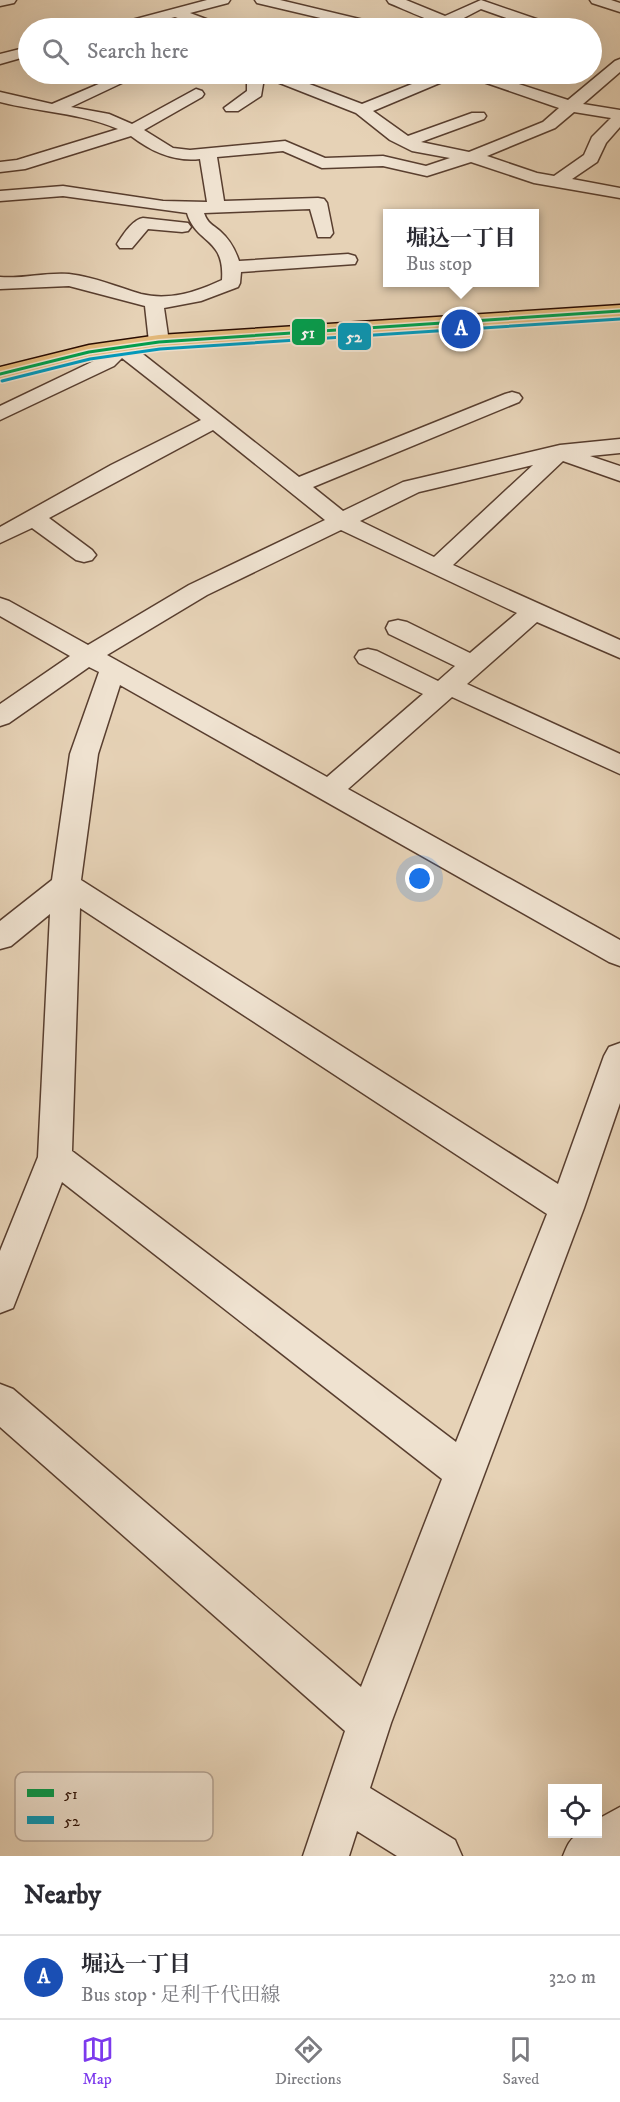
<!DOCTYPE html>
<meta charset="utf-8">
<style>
body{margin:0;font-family:"IM FELL DW Pica","Noto Serif JP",serif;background:#f7f7f7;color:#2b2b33}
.controls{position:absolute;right:18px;bottom:18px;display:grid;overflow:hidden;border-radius:0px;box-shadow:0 6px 24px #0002}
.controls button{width:54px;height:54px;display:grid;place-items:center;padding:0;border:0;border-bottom:2px solid #e1e1e2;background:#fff;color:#2b2b33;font:30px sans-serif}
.you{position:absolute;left:420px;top:879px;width:21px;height:21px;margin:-15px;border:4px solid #fff;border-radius:50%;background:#1a73e8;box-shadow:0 0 0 9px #1a73e833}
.badge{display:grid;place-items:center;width:39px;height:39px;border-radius:50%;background:#7c3aed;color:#fff;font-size:20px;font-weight:700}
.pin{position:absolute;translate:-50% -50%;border:3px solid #fff;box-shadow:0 2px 6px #0006}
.popup{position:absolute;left:383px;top:209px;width:156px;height:78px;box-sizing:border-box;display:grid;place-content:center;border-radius:0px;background:#fff;filter:drop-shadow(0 2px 4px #0005);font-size:20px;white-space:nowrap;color:#7c7c81}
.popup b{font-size:22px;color:#2b2b33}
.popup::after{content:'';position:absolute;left:50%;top:100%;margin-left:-12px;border:12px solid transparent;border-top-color:#fff}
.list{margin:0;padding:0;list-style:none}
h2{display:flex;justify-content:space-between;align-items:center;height:78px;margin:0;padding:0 24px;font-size:26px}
h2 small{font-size:20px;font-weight:400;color:#7c7c81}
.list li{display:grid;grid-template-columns:39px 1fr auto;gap:18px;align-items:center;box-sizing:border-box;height:84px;padding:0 24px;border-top:2px solid #e1e1e2}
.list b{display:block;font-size:22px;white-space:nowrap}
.list p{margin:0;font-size:20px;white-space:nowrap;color:#7c7c81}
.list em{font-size:20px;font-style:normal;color:#7c7c81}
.icon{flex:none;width:33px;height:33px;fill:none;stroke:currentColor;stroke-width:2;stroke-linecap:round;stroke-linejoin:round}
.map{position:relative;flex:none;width:620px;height:1856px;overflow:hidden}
.search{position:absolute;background:#fff;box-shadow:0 6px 24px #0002;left:18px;right:18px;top:18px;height:66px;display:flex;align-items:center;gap:15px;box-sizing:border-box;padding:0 21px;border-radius:33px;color:#7c7c81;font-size:22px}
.sheet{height:162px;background:#fff}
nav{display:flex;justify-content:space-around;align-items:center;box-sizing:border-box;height:84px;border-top:2px solid #e1e1e2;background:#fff;font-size:16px;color:#7c7c81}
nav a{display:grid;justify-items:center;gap:3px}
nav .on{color:#7c3aed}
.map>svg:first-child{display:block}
</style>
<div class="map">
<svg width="620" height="1856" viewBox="0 0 620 1856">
<rect width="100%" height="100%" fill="#e6d2b6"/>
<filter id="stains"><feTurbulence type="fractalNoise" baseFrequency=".00333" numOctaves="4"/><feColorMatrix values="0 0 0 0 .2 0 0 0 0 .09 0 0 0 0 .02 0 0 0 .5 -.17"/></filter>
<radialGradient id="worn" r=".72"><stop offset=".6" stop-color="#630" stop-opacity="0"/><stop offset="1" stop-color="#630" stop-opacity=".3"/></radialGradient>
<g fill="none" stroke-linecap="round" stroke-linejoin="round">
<defs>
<path id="minor" d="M0 0H16L14 3 0 6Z
M207 0H230L228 3 190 13 222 25 224 28H205L175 17 133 28H111L113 25Z
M255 0H280L376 23 378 26 377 28H363L257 3Z
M387 0H406L445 16 481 0 542 21 544 24 538 28H518L523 24 481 9 458 21 468 25 470 28C441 28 416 14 389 3Z
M590 0H611L620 3V12L592 3Z
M28 47V56L0 64V54Z
M620 59V72L583 104 620 110V127L606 143 597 162 572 179 620 188V198L534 183 471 162 427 176 383 166 322 168 283 151 217 157 224 201 318 198 324 199 327 203 333 233 330 237H318L310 209 204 213C208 224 212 224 220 231 230 240 235 249 239 261L348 254 355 256 357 260 355 264 241 272 240 283 238 287 201 301 164 308 169 342 166 346H152L149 342 145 306 69 286 0 289V277C23 279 46 272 69 274 95 277 117 287 141 294 169 301 196 292 222 280 225 237 196 244 187 213L63 196 0 201V191L63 186 163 201 207 202 200 159C174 162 152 152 131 136L25 169 0 172V162L17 160 118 129C81 113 39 112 0 102V92L52 104 122 74 129 78 126 81 71 107 109 114 132 124 196 89 202 91 204 94 202 97 144 130 173 148 190 150 285 141 325 158 383 156 426 166 450 158 412 151 390 140 356 113 267 78 263 84 261 96 238 111H226L224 108 247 91V84L255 74H283L362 104 437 74H456L454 77 373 111 408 136 472 113H484L486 116 484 119 421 142 469 152 543 122 559 108 469 77 467 74H488L568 100 615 61ZM574 112 611 118 592 137 584 155 554 176 537 173 487 156 555 128Z
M323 74H346L347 75 339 80 326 77Z
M143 218 188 223 191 227 188 231 182 232 148 229 132 248H120L117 244C123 235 132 220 143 218Z
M119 342 139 351 299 477 505 394 512 392 519 394 522 398 519 402 313 487 343 511 403 482 560 445 620 439V453L590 456 620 466V481L563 461 453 565 620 640V658L537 622 467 684 620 754V774L452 697 348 789 620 940V966L609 962 120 685 98 754 81 880 558 1184 604 1056 609 1047 620 1043V1103L584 1208 391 1723 370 1788 455 1840 462 1856H397L357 1831 349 1856H303L345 1731 0 1427V1384L13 1389 361 1687 442 1479 62 1182 13 1308 0 1313V1251L38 1157 50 914 11 946 0 949V921L52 880 70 754 99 672 89 667 9 723 0 726V704L70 656 0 616V598L9 601 88 645 189 585 325 520 213 430 49 518 92 550 96 555 92 560 84 562 76 560 32 528 0 543V527L111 465 201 420 122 358 114 366 0 420V406L100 358 112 344ZM533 465 434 557 360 521 419 492ZM341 530 517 613 470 653 407 622 398 620 389 622 386 628 389 634 455 666 438 681 377 651 368 649 359 651 355 657 359 663 423 694 327 777 107 655 207 595ZM80 908 547 1214 456 1442 72 1151Z
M620 1807V1856H563C572 1834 574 1834 598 1834V1819Z"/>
<path id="major" d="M620 305V317L159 349 89 359 0 381V367L89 345 159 335Z"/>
</defs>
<use href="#minor" stroke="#583e2f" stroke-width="3"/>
<use href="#major" stroke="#290c02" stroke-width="3"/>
<use href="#minor" fill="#efe2d0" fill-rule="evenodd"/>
<use href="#major" fill="#e3b97b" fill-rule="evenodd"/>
<defs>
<path id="bus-1" d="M0 374 89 352 159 342 620 311"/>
<path id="bus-2" d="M2 381 90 359 160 349 620 319"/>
</defs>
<use href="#bus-1" stroke="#efe2d0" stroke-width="6"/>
<use href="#bus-2" stroke="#efe2d0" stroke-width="6"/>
<use href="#bus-1" stroke="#029e4d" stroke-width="3"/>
<use href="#bus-2" stroke="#0499ba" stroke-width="3"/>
</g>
<rect x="15" y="1772" width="198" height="69" rx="9" fill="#efe2d0" stroke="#b4a292" stroke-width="1.5"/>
<rect x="27" y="1789" width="27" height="8" fill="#029e4d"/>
<rect x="27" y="1816" width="27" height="8" fill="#0499ba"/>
<g font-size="16" fill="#290c02">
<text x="64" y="1799">51</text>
<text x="64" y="1826">52</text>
</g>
<g stroke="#efe2d0" stroke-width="2">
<rect x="291" y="318" width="35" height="28" rx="6" fill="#029e4d"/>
<rect x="337" y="322" width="35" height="29" rx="6" fill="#0499ba"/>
</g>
<g font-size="16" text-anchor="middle" font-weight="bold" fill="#fff">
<text x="308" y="338">51</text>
<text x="354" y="342">52</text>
</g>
<rect width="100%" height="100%" filter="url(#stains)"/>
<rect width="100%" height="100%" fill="url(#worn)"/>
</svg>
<div class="controls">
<button><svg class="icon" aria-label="locate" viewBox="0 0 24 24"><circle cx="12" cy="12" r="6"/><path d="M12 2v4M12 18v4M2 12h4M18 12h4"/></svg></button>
</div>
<div class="you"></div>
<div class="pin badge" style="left:461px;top:329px;background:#1a4fb4">A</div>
<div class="popup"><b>堀込一丁目</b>Bus stop</div>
<div class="search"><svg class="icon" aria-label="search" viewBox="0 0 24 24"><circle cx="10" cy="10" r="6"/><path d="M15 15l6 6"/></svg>Search here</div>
</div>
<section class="sheet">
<h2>Nearby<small></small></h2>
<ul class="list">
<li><span class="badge" style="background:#1a4fb4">A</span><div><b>堀込一丁目</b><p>Bus stop · 足利千代田線</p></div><em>320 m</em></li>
</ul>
</section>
<nav>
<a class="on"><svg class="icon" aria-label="map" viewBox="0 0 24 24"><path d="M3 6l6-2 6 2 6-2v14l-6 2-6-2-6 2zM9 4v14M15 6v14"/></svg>Map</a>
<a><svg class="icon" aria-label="directions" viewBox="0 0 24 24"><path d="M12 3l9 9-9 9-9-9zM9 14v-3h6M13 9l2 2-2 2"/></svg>Directions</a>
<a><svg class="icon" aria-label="saved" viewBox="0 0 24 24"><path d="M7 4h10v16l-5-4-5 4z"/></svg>Saved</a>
</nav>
